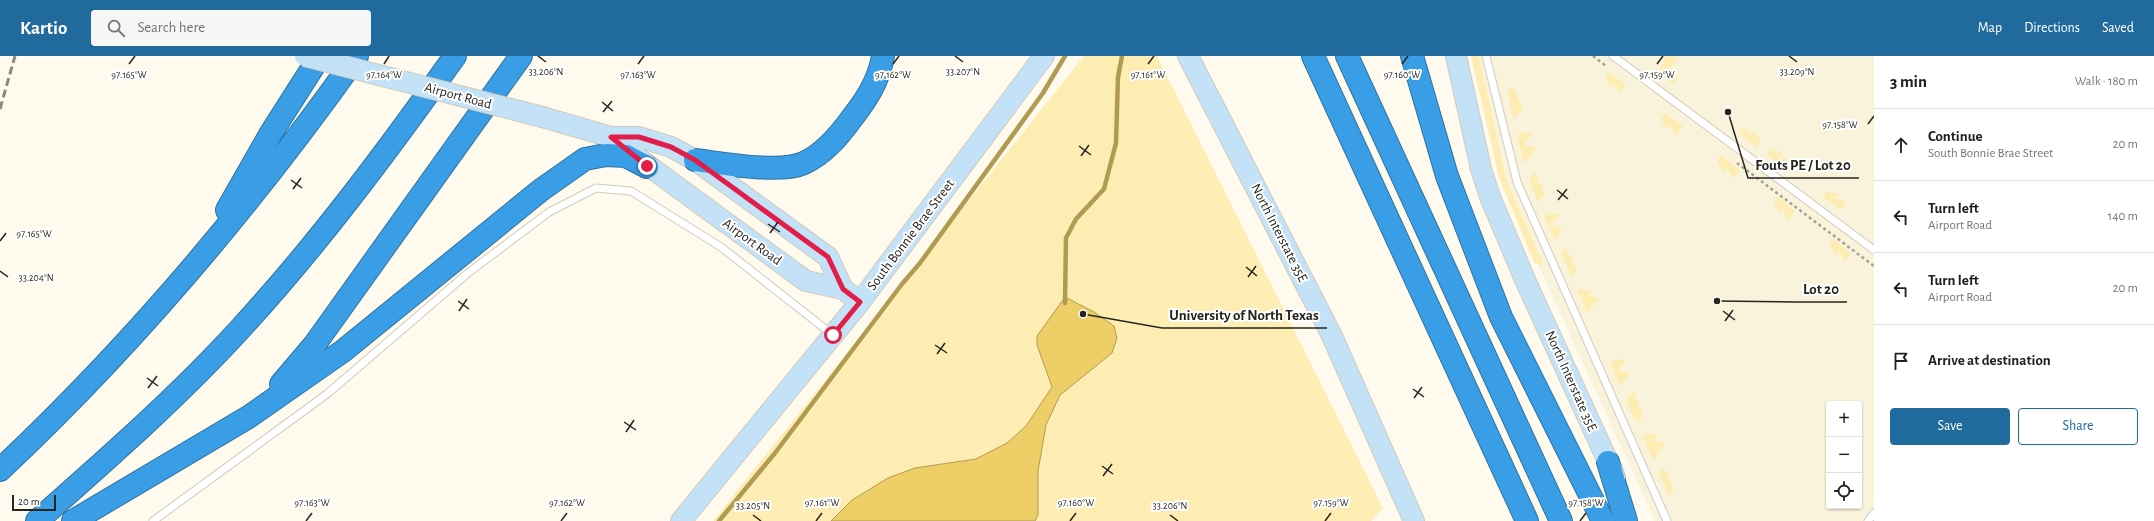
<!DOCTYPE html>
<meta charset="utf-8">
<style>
body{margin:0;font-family:"Alegreya Sans",sans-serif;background:#f6f6f6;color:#202124}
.controls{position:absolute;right:12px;bottom:12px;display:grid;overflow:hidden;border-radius:4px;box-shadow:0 1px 3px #0004}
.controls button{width:36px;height:36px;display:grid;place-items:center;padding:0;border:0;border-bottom:1px solid #e0e0e0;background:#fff;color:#202124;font:20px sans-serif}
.scale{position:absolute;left:12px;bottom:10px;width:44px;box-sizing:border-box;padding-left:4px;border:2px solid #26241e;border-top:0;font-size:11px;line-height:14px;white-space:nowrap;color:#26241e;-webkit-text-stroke:3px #fff;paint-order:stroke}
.stop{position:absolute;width:12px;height:12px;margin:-9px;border:3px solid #e11d48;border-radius:50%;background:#fff}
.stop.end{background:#e11d48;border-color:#fff;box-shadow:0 1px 4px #0008}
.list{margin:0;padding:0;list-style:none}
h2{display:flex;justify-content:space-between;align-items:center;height:52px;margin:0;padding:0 16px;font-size:17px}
h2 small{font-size:13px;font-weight:400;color:#757577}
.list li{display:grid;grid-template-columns:26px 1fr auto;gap:12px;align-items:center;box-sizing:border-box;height:72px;padding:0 16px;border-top:1px solid #e0e0e0}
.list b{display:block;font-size:15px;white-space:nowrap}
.list p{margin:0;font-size:13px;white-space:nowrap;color:#757577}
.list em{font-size:13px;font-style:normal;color:#757577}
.actions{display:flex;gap:8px;padding:12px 16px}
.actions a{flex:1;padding:9px 0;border:1px solid #206a9e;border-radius:4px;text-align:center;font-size:14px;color:#206a9e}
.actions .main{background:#206a9e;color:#fff}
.icon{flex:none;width:22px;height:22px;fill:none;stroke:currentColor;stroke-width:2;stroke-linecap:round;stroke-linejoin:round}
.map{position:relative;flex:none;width:1874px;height:465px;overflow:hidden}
header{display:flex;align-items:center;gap:24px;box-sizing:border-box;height:56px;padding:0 20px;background:#206a9e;color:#fff}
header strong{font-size:19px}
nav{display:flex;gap:22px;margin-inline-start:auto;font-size:14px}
.search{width:280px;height:36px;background:#f6f6f6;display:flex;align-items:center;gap:10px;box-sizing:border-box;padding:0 14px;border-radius:4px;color:#757577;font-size:15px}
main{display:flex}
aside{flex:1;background:#fff}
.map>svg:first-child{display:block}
</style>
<header>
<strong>Kartio</strong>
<div class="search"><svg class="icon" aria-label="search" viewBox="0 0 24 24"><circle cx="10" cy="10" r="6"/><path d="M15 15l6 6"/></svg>Search here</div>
<nav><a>Map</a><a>Directions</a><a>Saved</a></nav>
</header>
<main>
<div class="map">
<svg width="1874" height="465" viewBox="0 0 1874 465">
<rect width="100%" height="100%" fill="#fefbee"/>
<path fill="#faf3db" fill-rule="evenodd" d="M1472 0H1874V465H1655L1502 130ZM1829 348H1859V450H1829Z"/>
<path fill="#feedb3" d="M1084 0H1157L1383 452 1371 465H1035L1038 458V415L1046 369 1060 339 1112 297 1037 289 1052 331 1026 370 1007 387 976 403 915 412 852 444 831 465H713Z
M1471 0H1479L1506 123 1543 208 1539 210 1534 206 1499 121Z
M1666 0 1679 1 1667 17 1679 19 1673 28 1660 18V11Z
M1609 16 1626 29 1619 38 1615 27 1610 32 1605 21Z
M1512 29 1523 52 1515 62 1513 61 1507 36Z
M1665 57 1683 70 1676 80 1671 69 1666 74 1661 63Z
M1745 70 1750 80 1755 75 1761 86 1757 92 1739 78Z
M1520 76 1532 78 1524 89 1537 91 1524 108 1517 80Z
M1771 94 1783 96 1779 102 1791 104 1785 112 1767 99Z
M1721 99 1740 114 1733 123 1727 111 1723 116 1717 104Z
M1535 116 1545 138 1538 147 1529 125Z
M1826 136 1839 138 1835 143 1847 145 1841 154 1823 141Z
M1778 141 1795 155 1788 164 1783 153 1779 158 1774 146Z
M1547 157 1559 159 1551 170 1563 172 1556 182H1554L1544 161Z
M1833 183 1851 197 1845 206 1839 195 1835 200 1829 189Z
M1566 191 1577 215 1571 221 1561 198Z
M1579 233 1592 235 1588 240 1600 242 1587 257 1578 235Z
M1614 303 1626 304 1618 315 1630 317 1620 331 1610 308Z
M1633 335 1643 359 1639 365 1635 364 1626 345Z
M1646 377 1658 379 1654 385 1666 386 1653 405 1643 381Z
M1664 411 1674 433 1669 440 1659 418Z"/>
<path fill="#edce67" stroke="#b19b51" d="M1065 241 1094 256 1114 270 1117 282 1112 297 1060 339 1046 369 1038 415V459L1035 465H831L852 444 888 422 915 412 976 403 1007 387 1026 370 1052 331 1037 289V280Z"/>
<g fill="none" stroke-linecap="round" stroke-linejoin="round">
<path stroke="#b19b51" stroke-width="4.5" d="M1065 247 1066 182 1076 163 1104 133 1116 87 1118 21 1122 0
M719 465 775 397 902 228 920 207 1043 37 1065 0"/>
<defs>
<path id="lane" d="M1486 0 1517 126 1667 465
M1613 0 1874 194
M153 465 327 338 468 217 549 156 596 132 631 135 721 191 833 279
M1868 465 1874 457"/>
<path id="secondary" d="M1188 0 1332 280 1414 465
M1456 0 1481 113 1490 141 1526 226 1615 421
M546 62 611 81H639L671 91 695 104 828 201 843 233 860 246
M635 100 806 225 843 233
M681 465 860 246 1044 0"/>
<path id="highway" d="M1313 0 1527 465
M1347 0 1561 465
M1412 0 1447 120 1501 261 1603 465
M695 104C721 107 780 118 804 107 824 98 839 80 852 62 867 43 879 24 883 0
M227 154 271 77 320 0
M281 328 315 288 521 0
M1608 406 1626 465
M0 414C133 289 251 149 357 0
M37 465C107 403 178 341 241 272 319 187 388 94 455 0
M73 465 250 360 343 295 541 134 585 103 606 99 626 100 647 111"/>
</defs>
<use href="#lane" stroke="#d0cbbc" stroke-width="9"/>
<use href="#secondary" stroke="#d0cbbc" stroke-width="22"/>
<use href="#highway" stroke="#32739f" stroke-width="24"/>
<path stroke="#a4a197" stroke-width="2.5" stroke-dasharray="3 3" stroke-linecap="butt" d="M1593 0 1606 10
M1737 107 1874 210"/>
<use href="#lane" stroke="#fff" stroke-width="7"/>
<use href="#secondary" stroke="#c4e2f7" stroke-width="20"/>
<use href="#highway" stroke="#399ee5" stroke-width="22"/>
<path stroke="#8b897f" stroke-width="3" stroke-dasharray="8 4" stroke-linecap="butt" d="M0 53 15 0"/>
<defs>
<path id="secondary-bridge" d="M305 0 546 62"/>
</defs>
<use href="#secondary-bridge" stroke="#d0cbbc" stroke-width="22" stroke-linecap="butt"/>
<use href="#secondary-bridge" stroke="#c4e2f7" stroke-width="20"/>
</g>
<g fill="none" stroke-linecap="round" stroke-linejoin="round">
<path stroke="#e11d48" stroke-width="5" d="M647 110 611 81H639L671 91 695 104 828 201 843 233 860 246 833 279"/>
</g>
<path fill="none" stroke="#26241e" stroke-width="1.5" d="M538 0 546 6M955 0 963 6M1789 0 1797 6M129 8 135 0M384 8 389 0M638 8 644 0M893 8 899 0M1148 8 1154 0M1402 8 1408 0M1657 8 1663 0M602 46 613 55M603 56 612 45M1868 68 1874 60M1079 90 1091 99M1081 100 1089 89M291 124 302 132M293 133 301 122M1557 134 1568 143M1558 144 1567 133M768 168 780 176M770 177 778 166M0 185 6 177M1246 211 1257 220M0 215 8 221M1248 221 1256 210M458 245 469 253M459 255 467 243M1723 255 1735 264M1725 265 1733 254M935 289 947 297M937 298 945 287M147 322 158 330M148 332 157 320M1413 333 1424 341M1414 342 1422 331M624 366 636 374M626 376 634 364M1102 410 1113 418M1103 420 1112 408M753 459 761 465M1170 459 1178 465M306 465 312 457M561 465 567 457M816 465 822 457M1070 465 1076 457M1325 465 1331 457M1580 465 1586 457"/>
<g text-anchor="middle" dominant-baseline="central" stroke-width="4" stroke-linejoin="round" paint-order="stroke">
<g font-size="14" fill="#26241e" stroke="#fff">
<text transform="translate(458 40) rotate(15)">Airport Road</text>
<text transform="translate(1279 177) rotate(63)">North Interstate 35E</text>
<text transform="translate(911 179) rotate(-53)">South Bonnie Brae Street</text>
<text transform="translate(752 186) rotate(36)">Airport Road</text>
<text transform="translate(1571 325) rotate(66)">North Interstate 35E</text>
</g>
</g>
<g font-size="10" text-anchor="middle" fill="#26241e" stroke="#fff" stroke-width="4" stroke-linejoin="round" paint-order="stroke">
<text x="546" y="19">33.206°N</text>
<text x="963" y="19">33.207°N</text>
<text x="1797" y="19">33.209°N</text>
<text x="129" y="22">97.165°W</text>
<text x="384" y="22">97.164°W</text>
<text x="1148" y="22">97.161°W</text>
<text x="1402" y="22">97.160°W</text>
<text x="1657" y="22">97.159°W</text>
<text x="638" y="22">97.163°W</text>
<text x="893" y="22">97.162°W</text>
<text x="1840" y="72">97.158°W</text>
<text x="34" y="181">97.165°W</text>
<text x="36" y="225">33.204°N</text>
<text x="312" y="450">97.163°W</text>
<text x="567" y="450">97.162°W</text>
<text x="822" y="450">97.161°W</text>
<text x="1076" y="450">97.160°W</text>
<text x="1331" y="450">97.159°W</text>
<text x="1586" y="450">97.158°W</text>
<text x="753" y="453">33.205°N</text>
<text x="1170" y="453">33.206°N</text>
</g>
<path fill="none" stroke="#26241e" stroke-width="1.5" d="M1728 56L1748 122H1859M1717 245L1795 246H1847M1083 258L1162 272H1327"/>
<g fill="#26241e" stroke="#fff" stroke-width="1.5">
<circle cx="1728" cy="56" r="4"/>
<circle cx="1717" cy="245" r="4"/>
<circle cx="1083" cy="258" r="4"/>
</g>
<g font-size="15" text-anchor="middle" font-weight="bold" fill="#26241e" stroke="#fff" stroke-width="4" stroke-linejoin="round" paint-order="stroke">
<text x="1803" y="114">Fouts PE / Lot 20</text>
<text x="1821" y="238">Lot 20</text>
<text x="1244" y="264">University of North Texas</text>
</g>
</svg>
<div class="controls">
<button>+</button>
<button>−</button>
<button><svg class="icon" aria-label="locate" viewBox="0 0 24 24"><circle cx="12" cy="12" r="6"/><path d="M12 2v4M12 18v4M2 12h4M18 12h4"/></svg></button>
</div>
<div class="scale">20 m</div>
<div class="stop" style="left:833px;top:279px"></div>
<div class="stop end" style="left:647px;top:110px"></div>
</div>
<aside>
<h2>3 min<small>Walk · 180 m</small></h2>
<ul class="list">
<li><svg class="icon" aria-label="ahead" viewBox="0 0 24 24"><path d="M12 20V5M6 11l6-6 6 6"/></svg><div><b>Continue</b><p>South Bonnie Brae Street</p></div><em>20 m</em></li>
<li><svg class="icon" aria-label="left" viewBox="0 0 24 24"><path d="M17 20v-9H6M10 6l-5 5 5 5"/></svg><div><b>Turn left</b><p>Airport Road</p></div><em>140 m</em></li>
<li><svg class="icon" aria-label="left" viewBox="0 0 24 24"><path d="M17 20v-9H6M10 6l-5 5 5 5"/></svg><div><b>Turn left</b><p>Airport Road</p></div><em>20 m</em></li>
<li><svg class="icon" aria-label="arrive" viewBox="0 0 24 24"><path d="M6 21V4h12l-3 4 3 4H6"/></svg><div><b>Arrive at destination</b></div></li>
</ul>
<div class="actions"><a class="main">Save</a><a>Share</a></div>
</aside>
</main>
